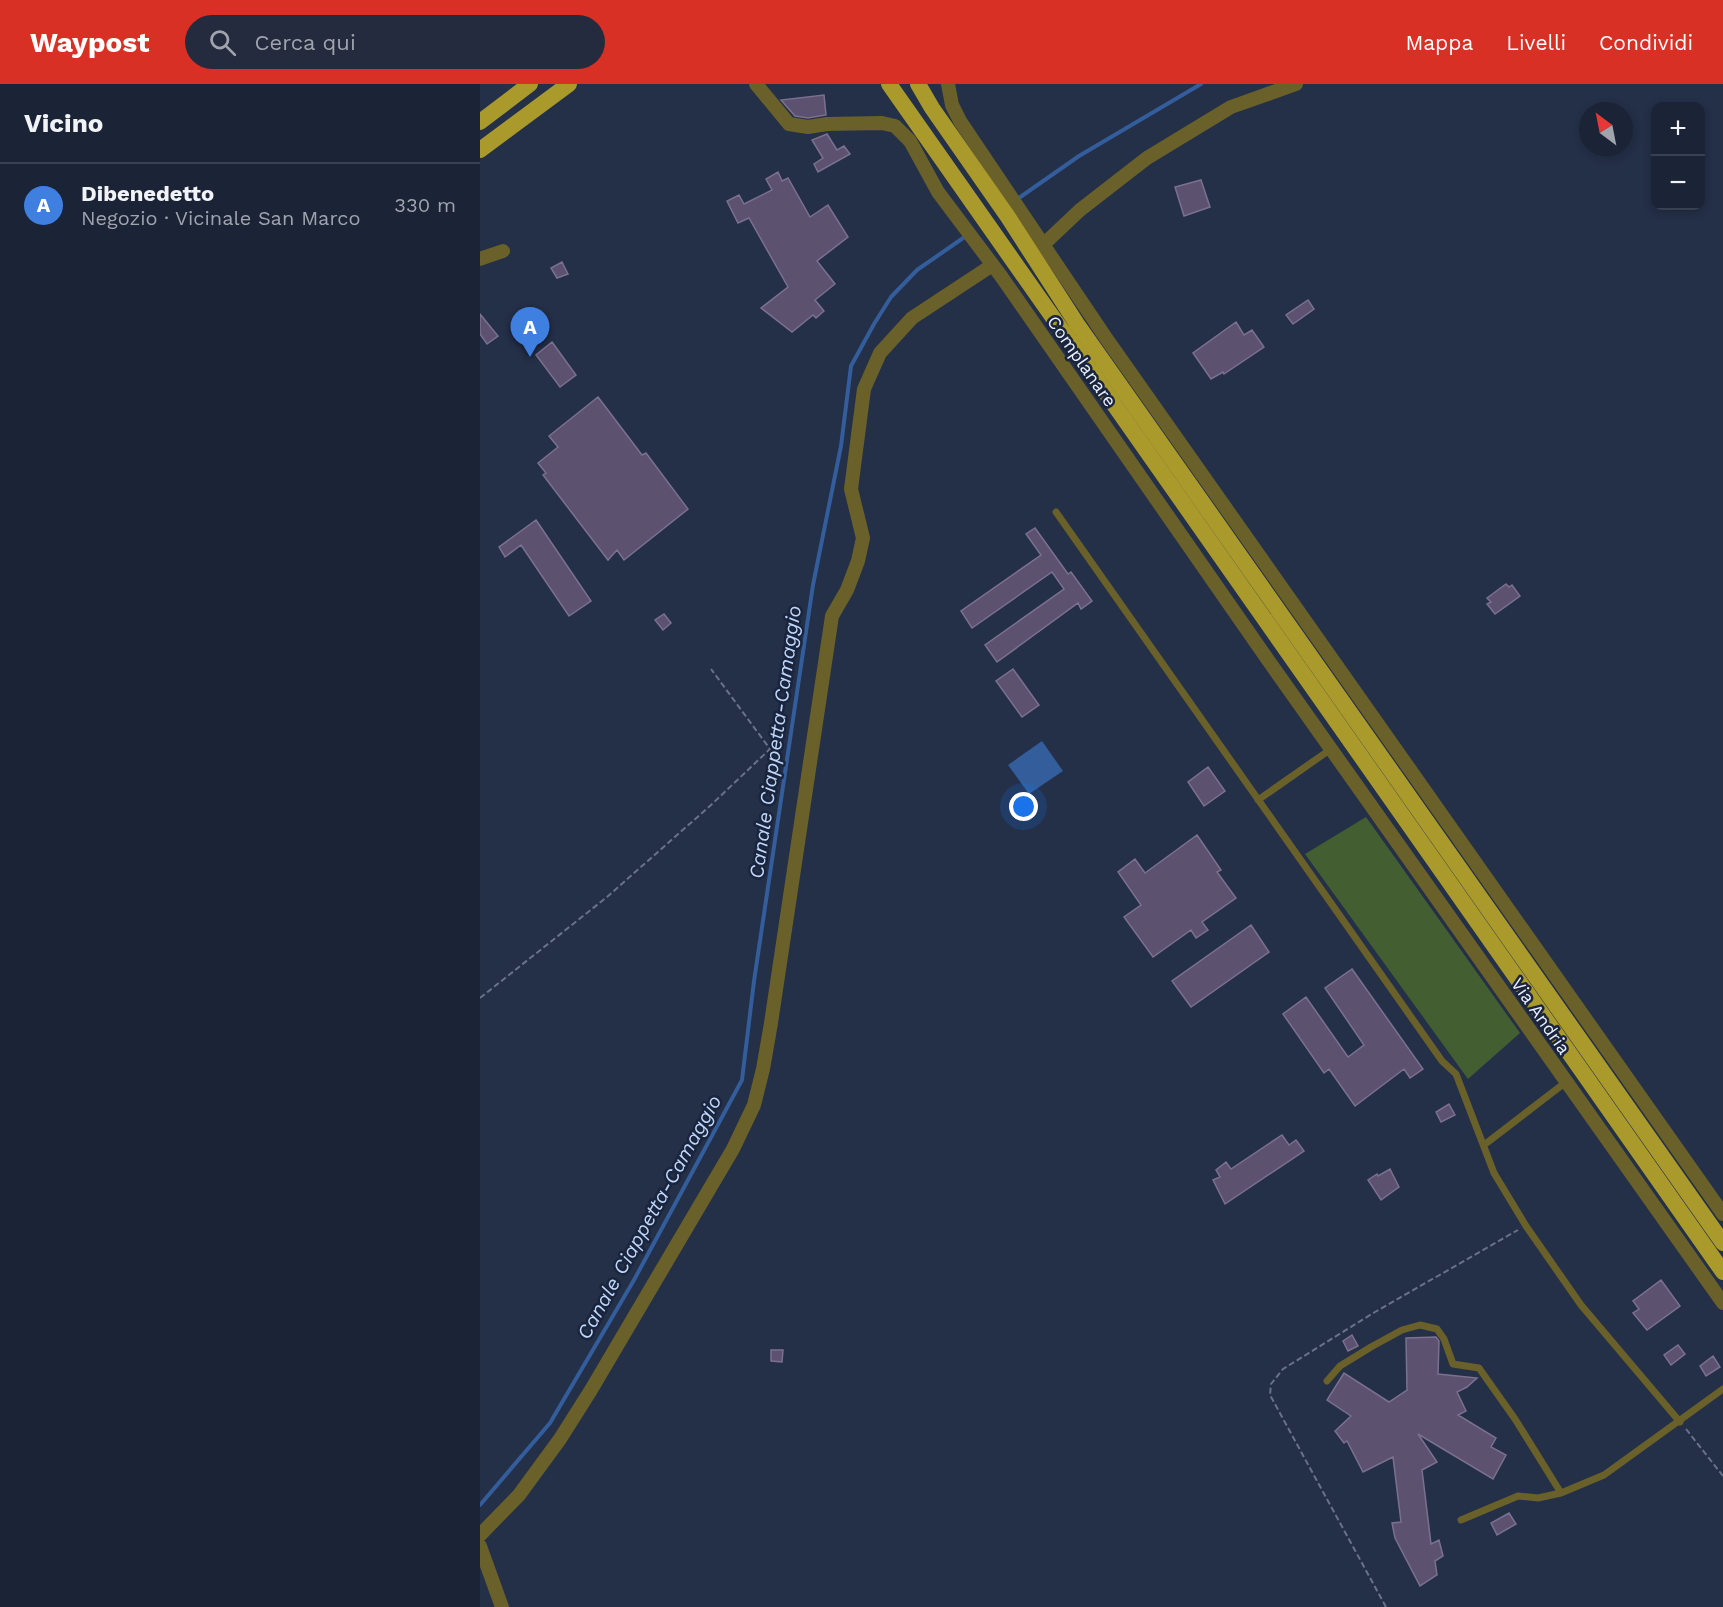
<!DOCTYPE html>
<html lang="it">
<meta charset="utf-8">
<style>
body{margin:0;font-family:"Work Sans",sans-serif;background:#242b3e;color:#f1f3f6}
.controls{position:absolute;right:18px;top:18px;display:grid;overflow:hidden;border-radius:12px;box-shadow:0 3px 9px #0003}
.controls button{width:54px;height:54px;display:grid;place-items:center;padding:0;border:0;border-bottom:2px solid #394051;background:#1b2336;color:#f1f3f6;font:30px sans-serif}
.compass{position:absolute;left:1099px;top:18px;width:54px;height:54px;border-radius:50%;background:#1b2336;box-shadow:0 3px 9px #0003;rotate:328deg}
.you{position:absolute;left:544px;top:723px;width:21px;height:21px;margin:-15px;border:4px solid #fff;border-radius:50%;background:#1a73e8;box-shadow:0 0 0 9px #1a73e833}
.badge{display:grid;place-items:center;width:39px;height:39px;border-radius:50%;background:#d93025;color:#fff;font-size:20px;font-weight:700}
.pin{position:absolute;translate:-50% -50px;filter:drop-shadow(0 2px 3px #0008)}
.pin::after{content:'';position:absolute;top:32px;width:21px;height:18px;background:inherit;clip-path:polygon(0 0,100% 0,50% 100%)}
.list{margin:0;padding:0;list-style:none}
h2{display:flex;justify-content:space-between;align-items:center;height:78px;margin:0;padding:0 24px;font-size:26px}
h2 small{font-size:20px;font-weight:400;color:#a0a4ad}
.list li{display:grid;grid-template-columns:39px 1fr auto;gap:18px;align-items:center;box-sizing:border-box;height:84px;padding:0 24px;border-top:2px solid #394051}
.list b{display:block;font-size:22px;white-space:nowrap}
.list p{margin:0;font-size:20px;white-space:nowrap;color:#a0a4ad}
.list em{font-size:20px;font-style:normal;color:#a0a4ad}
.icon{flex:none;width:33px;height:33px;fill:none;stroke:currentColor;stroke-width:2;stroke-linecap:round;stroke-linejoin:round}
.map{position:relative;flex:none;width:1243px;height:1523px;overflow:hidden}
header{display:flex;align-items:center;gap:36px;box-sizing:border-box;height:84px;padding:0 30px;background:#d93025;color:#fff}
header strong{font-size:28px}
nav{display:flex;gap:33px;margin-inline-start:auto;font-size:21px}
.search{width:420px;height:54px;background:#242b3e;display:flex;align-items:center;gap:15px;box-sizing:border-box;padding:0 21px;border-radius:33px;color:#a0a4ad;font-size:22px}
main{display:flex}
aside{flex:1;background:#1b2336}
.map>svg:first-child{display:block}
</style>
<header>
<strong>Waypost</strong>
<div class="search"><svg class="icon" aria-label="search" viewBox="0 0 24 24"><circle cx="10" cy="10" r="6"/><path d="M15 15l6 6"/></svg>Cerca qui</div>
<nav><a>Mappa</a><a>Livelli</a><a>Condividi</a></nav>
</header>
<main>
<aside>
<h2>Vicino<small></small></h2>
<ul class="list">
<li><span class="badge" style="background:#3f7fe0">A</span><div><b>Dibenedetto</b><p>Negozio · Vicinale San Marco</p></div><em>330 m</em></li>
</ul>
</aside>
<div class="map">
<svg width="1243" height="1523" viewBox="0 0 1243 1523">
<rect width="100%" height="100%" fill="#242f48"/>
<path fill="#435e31" d="M886 733 1040 949 988 995 825 770Z"/>
<path fill="#335d9b" d="M562 657 583 687 549 710 528 681Z"/>
<g fill="none" stroke-linecap="round" stroke-linejoin="round">
<path stroke="#335d9b" stroke-width="4" d="M536 116 599 72 721 0
M0 1421 70 1339 154 1196 262 996 274 897 333 501 361 362 371 282 394 240 411 213 437 186 486 152"/>
</g>
<path fill="#5c526f" stroke="#7b718f" stroke-width="1.5" d="M344 11 346 31 328 34 315 32 301 16Z
M347 50 357 66 364 62 370 70 338 88 334 80 343 74 332 56Z
M298 88 302 97 308 94 330 133 348 121 368 153 337 177 355 200 335 216 344 227 336 234 333 231 312 248 281 224 308 203 269 134 258 139 247 117 259 111 264 120 292 106 286 95Z
M721 96 730 123 704 132 695 103Z
M82 178 88 190 77 194 71 184Z
M828 216 834 225 813 240 806 231Z
M0 230 18 252 7 260 0 250Z
M756 238 764 251 772 246 784 263 744 290 743 288 731 295 713 269Z
M72 258 96 291 80 303 56 271Z
M118 313 162 371 166 369 208 425 144 476 137 466 128 476 63 391 66 389 58 379 78 363 69 352Z
M56 436 111 517 89 532 41 461 25 473 19 463Z
M555 444 588 490 591 488 612 517 601 525 598 519 517 578 505 561 584 505 572 488 492 544 481 527 561 471 546 450Z
M1026 500 1029 503 1032 501 1040 512 1015 530 1007 520 1011 518 1007 514Z
M184 530 191 539 183 546 175 536Z
M533 585 559 621 542 633 516 597Z
M728 683 745 707 724 722 708 698Z
M717 751 741 786 737 788 756 814 722 838 728 846 716 854 711 846 673 873 644 833 661 821 638 788 655 775 665 789Z
M771 841 789 868 711 923 692 897Z
M872 885 943 985 930 994 924 985 875 1022 849 985 844 989 803 930 826 913 868 973 884 961 845 904Z
M969 1020 975 1031 961 1038 956 1028Z
M802 1051 809 1061 816 1056 824 1067 745 1120 733 1096 740 1093 736 1086 746 1078 751 1085Z
M910 1085 919 1103 901 1116 888 1096 897 1090 898 1092Z
M1181 1196 1200 1222 1167 1246 1153 1229 1159 1225 1153 1217Z
M872 1251 878 1262 868 1267 863 1257Z
M956 1253 959 1257 958 1290 997 1294 987 1303 977 1308 986 1327 978 1331 1016 1354 1011 1363 1026 1371 1013 1395 938 1350 957 1378 942 1386 951 1460 959 1456 963 1472 955 1477 957 1491 940 1502 915 1454 912 1439 921 1438 913 1373 883 1388 867 1357 864 1359 855 1347 871 1332 847 1316 864 1289 909 1318 927 1306 926 1254Z
M1198 1261 1205 1270 1191 1281 1184 1271Z
M291 1266H303L302 1278 291 1277Z
M1233 1272 1240 1283 1226 1292 1220 1282Z
M1029 1429 1036 1440 1017 1451 1011 1439Z"/>
<g fill="none" stroke-linecap="round" stroke-linejoin="round">
<path stroke="#697287" stroke-width="2" stroke-dasharray="6 3" stroke-linecap="butt" d="M0 914 127 813 231 721 290 665 231 585
M1206 1345 1243 1392
M906 1523 790 1311 791 1300 803 1285 895 1228 1038 1146"/>
<path stroke="#696129" stroke-width="7" d="M576 428 962 977 976 990 1014 1089 1046 1142 1101 1221 1200 1338
M778 716 851 665
M1004 1061 1086 998
M847 1297 860 1282 891 1263 922 1246 940 1241 957 1245 964 1255 973 1280 999 1284 1035 1335 1081 1409
M981 1436 1038 1412 1058 1414 1081 1409 1124 1391 1243 1305"/>
<path stroke="#696129" stroke-width="14" d="M276 0 309 40 328 43 347 40 402 39 415 42 430 57 458 108 521 192 788 576 1243 1219
M468 0 472 21 480 37 626 254 1243 1130
M564 160 600 126 667 74 751 23 816 0
M0 175 23 167
M0 1451 39 1411 80 1355 111 1306 253 1065 274 1021 283 985 291 939 352 532 367 506 378 477 383 454 371 405 384 305 400 269 432 234 511 182
M0 1462 22 1523"/>
<path stroke="#aa9a2c" stroke-width="16" d="M409 0 1243 1188
M438 0 452 24 528 133 597 240 1243 1159
M0 38 50 0
M0 66 89 0"/>
</g>
<g text-anchor="middle" dominant-baseline="central" stroke-width="5" stroke-linejoin="round" paint-order="stroke">
<g font-size="18" fill="#e9effc" stroke="#1a253d">
<text transform="translate(602 277) rotate(55)">Complanare</text>
<text transform="translate(1061 932) rotate(55)">Via Andria</text>
</g>
<g font-size="20" font-style="italic" fill="#bed6fa" stroke="#1a253d">
<text transform="translate(295 658) rotate(-82)">Canale Ciappetta-Camaggio</text>
<text transform="translate(169 1133) rotate(-61)">Canale Ciappetta-Camaggio</text>
</g>
</g>
</svg>
<div class="controls">
<button>+</button>
<button>−</button>
</div>
<svg class="compass" viewBox="-18 -18 36 36"><path d="M0-13l5 13h-10z" fill="#e53935"/><path d="M0 13l5-13h-10z" fill="#a0a4ad"/></svg>
<div class="you"></div>
<div class="pin badge" style="left:50px;top:273px;background:#3f7fe0">A</div>
</div>
</main>
